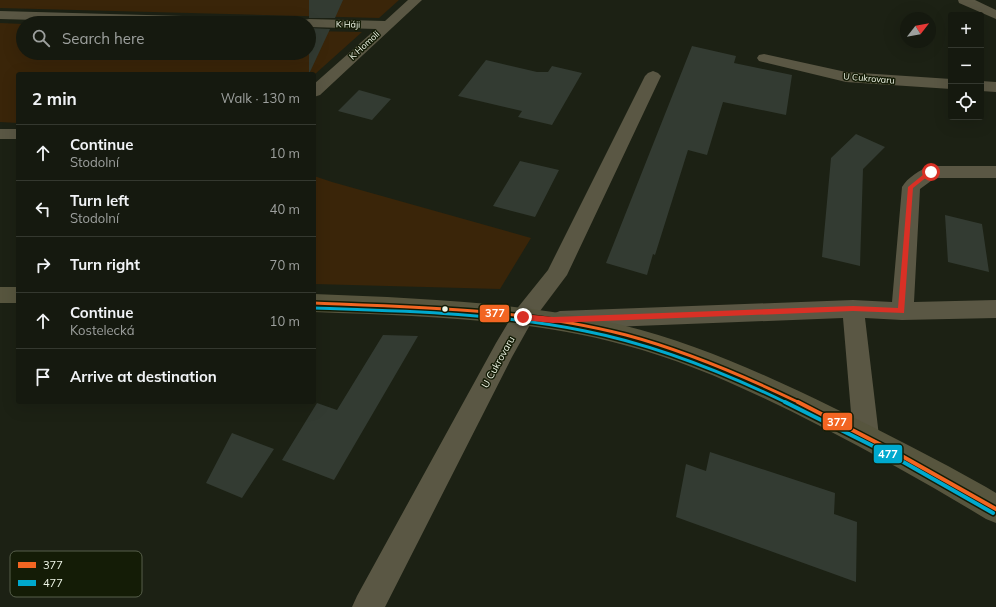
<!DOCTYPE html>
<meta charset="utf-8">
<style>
body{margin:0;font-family:Mulish,sans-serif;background:#1e2218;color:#f1f3f6}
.controls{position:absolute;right:12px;top:12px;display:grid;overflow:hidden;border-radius:4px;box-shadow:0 4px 16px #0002}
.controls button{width:36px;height:36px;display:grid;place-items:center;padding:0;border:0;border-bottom:1px solid #34382f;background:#15190f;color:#f1f3f6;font:20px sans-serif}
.compass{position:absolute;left:900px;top:12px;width:36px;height:36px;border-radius:50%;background:#15190f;box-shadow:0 4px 16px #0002;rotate:59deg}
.stop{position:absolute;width:12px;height:12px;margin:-9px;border:3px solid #d93025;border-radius:50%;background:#fff}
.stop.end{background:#d93025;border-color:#fff;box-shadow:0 1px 4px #0008}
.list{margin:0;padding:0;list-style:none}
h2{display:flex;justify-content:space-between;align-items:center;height:52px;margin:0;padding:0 16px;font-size:17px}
h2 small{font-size:13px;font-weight:400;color:#9da09e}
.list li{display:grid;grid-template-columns:26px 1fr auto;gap:12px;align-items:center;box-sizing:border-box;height:56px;padding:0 16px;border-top:1px solid #34382f}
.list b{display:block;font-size:15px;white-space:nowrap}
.list p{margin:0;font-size:13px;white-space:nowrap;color:#9da09e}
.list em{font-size:13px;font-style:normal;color:#9da09e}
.icon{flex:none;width:22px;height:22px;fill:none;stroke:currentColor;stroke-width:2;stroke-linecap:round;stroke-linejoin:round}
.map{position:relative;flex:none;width:996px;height:607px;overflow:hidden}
.search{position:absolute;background:#15190f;box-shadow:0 4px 16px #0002;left:16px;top:16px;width:300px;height:44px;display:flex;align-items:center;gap:10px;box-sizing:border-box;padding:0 14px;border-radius:22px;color:#9da09e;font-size:15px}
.panel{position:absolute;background:#15190f;box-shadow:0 4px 16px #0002;left:16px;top:72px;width:300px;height:332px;border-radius:4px}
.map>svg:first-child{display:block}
</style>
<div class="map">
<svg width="996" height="607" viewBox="0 0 996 607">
<rect width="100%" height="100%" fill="#1c2114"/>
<path fill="#3a2509" d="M0 0H399L379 18 0 8Z
M0 23 23 24V53H309V31L362 32 314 75 18 74V123L0 122Z
M314 176 332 182 531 238 500 289 314 284Z"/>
<path fill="#333b32" d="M309 0H343L335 18H309Z
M309 28 330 29 309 74Z
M692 46 736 56 734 63 792 75 786 115 723 102 707 155 688 150 655 255 653 254 647 275 606 263Z
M486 60 537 72H548L552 66 582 73 552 125 518 117 522 111 458 96Z
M359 90 391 99 372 120 338 111Z
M856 134 885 147 863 169 860 266 822 257 831 158Z
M520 161 559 170 535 217 493 206Z
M945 215 982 224 989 272 948 262Z
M383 335 418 336 334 480 282 460 317 403 337 410Z
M232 433 274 449 242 498 206 483Z
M710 452 835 493 834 514 857 522 856 582 676 517 686 464 706 471Z"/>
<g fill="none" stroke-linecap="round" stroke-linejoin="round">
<path fill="#5a5744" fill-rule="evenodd" d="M408 0H422L320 95 314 97V84L376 29 309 27V23H302L304 20 309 19 385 21Z
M958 0H975L996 10V19L959 3Z
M0 11 295 19 300 20 302 23H145L0 19Z
M764 54 846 72 951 79V89L846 82 759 61 757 58 759 55Z
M653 71 658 73 661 76 567 275 531 323 512 357 385 607H352L357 596 496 343 515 311 548 270 645 76 648 73Z
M981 81 996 82V92L981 91Z
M0 129H18V139H0Z
M931 166H996V178H935L920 189 914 302 996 300V318L902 320 865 318 879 436 875 444 866 448 857 444 853 436 843 318 560 329 552 326 549 320 552 314 560 311 853 300 892 302 902 187C907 178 921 169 931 166Z"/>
<path fill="#57553e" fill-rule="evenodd" d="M0 287H18V303H0Z
M314 294C417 298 522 302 622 325 696 343 766 375 834 408 886 433 936 459 986 487L996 493V523L986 519C932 486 876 455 820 426 757 394 693 363 624 345 525 318 416 316 314 312Z"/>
<defs>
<path id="bus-1-far1" d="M314 303C418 307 525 309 626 335 686 351 744 376 800 403"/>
<path id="bus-1" d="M798 402 893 451 996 509"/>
<path id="bus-2-far1" d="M314 308C405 311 496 313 585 331 656 345 723 372 787 403"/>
<path id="bus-2" d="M785 402 891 455 993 513"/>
</defs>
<use href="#bus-1-far1" stroke="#141c06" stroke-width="6"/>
<use href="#bus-1" stroke="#141c06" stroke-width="7"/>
<use href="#bus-2-far1" stroke="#141c06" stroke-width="6"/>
<use href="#bus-2" stroke="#141c06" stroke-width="7"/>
<use href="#bus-1-far1" stroke="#f26522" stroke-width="3"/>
<use href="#bus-1" stroke="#f26522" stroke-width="4"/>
<use href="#bus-2-far1" stroke="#00a9ce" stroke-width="3"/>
<use href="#bus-2" stroke="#00a9ce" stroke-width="4"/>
</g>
<path fill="#d93025" d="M929 170 933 172 913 188 904 313 853 311 553 323 523 320 520 317 523 314 553 317 853 306 898 308 908 187Z"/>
<circle fill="#f0f7e8" stroke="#141c06" stroke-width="1.5" cx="445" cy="309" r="3.5"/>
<g text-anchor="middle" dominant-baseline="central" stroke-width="3" stroke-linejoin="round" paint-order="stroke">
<g font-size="9" fill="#f0f7e8" stroke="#141c06">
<text transform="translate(348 24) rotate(1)">K Háji</text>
<text transform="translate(364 45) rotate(-43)">K Homoli</text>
<text transform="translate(869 78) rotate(5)">U Cukrovaru</text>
</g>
<g font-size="10" fill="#f0f7e8" stroke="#141c06">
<text transform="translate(498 362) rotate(-61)">U Cukrovaru</text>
</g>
</g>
<rect x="10" y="551" width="132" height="46" rx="6" fill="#141c06" stroke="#565e4a" stroke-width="1"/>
<rect x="18" y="562" width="18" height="6" fill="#f26522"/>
<rect x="18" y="580" width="18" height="6" fill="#00a9ce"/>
<g font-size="11" fill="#f0f7e8">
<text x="43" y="569">377</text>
<text x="43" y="587">477</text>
</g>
<g stroke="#141c06" stroke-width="1.5">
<rect x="479" y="304" width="31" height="19" rx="4" fill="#f26522"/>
<rect x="822" y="412" width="31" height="19" rx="4" fill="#f26522"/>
<rect x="873" y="444" width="30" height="20" rx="4" fill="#00a9ce"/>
</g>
<g font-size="11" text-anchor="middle" font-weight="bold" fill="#fff">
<text x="495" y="317">377</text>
<text x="837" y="426">377</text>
<text x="888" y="458">477</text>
</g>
</svg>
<div class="controls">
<button>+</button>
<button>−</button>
<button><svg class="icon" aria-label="locate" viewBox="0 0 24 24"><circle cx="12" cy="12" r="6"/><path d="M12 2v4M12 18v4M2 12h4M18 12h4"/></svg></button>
</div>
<svg class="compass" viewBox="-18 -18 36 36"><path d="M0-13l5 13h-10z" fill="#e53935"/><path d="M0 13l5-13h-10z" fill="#9da09e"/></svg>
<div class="stop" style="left:931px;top:172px"></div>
<div class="stop end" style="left:523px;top:317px"></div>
<div class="search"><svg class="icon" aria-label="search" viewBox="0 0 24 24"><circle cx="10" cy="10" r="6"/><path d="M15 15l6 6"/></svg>Search here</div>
<section class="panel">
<h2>2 min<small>Walk · 130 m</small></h2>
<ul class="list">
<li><svg class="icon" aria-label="ahead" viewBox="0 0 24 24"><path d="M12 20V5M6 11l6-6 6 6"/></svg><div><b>Continue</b><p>Stodolní</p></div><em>10 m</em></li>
<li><svg class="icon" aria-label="left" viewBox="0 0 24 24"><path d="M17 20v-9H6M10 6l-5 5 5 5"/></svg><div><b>Turn left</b><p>Stodolní</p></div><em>40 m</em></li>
<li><svg class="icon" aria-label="right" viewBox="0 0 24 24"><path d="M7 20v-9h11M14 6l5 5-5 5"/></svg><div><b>Turn right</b></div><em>70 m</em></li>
<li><svg class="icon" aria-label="ahead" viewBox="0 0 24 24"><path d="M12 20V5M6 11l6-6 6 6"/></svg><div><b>Continue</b><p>Kostelecká</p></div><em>10 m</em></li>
<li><svg class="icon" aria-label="arrive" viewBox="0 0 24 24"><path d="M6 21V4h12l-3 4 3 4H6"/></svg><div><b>Arrive at destination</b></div></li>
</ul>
</section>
</div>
